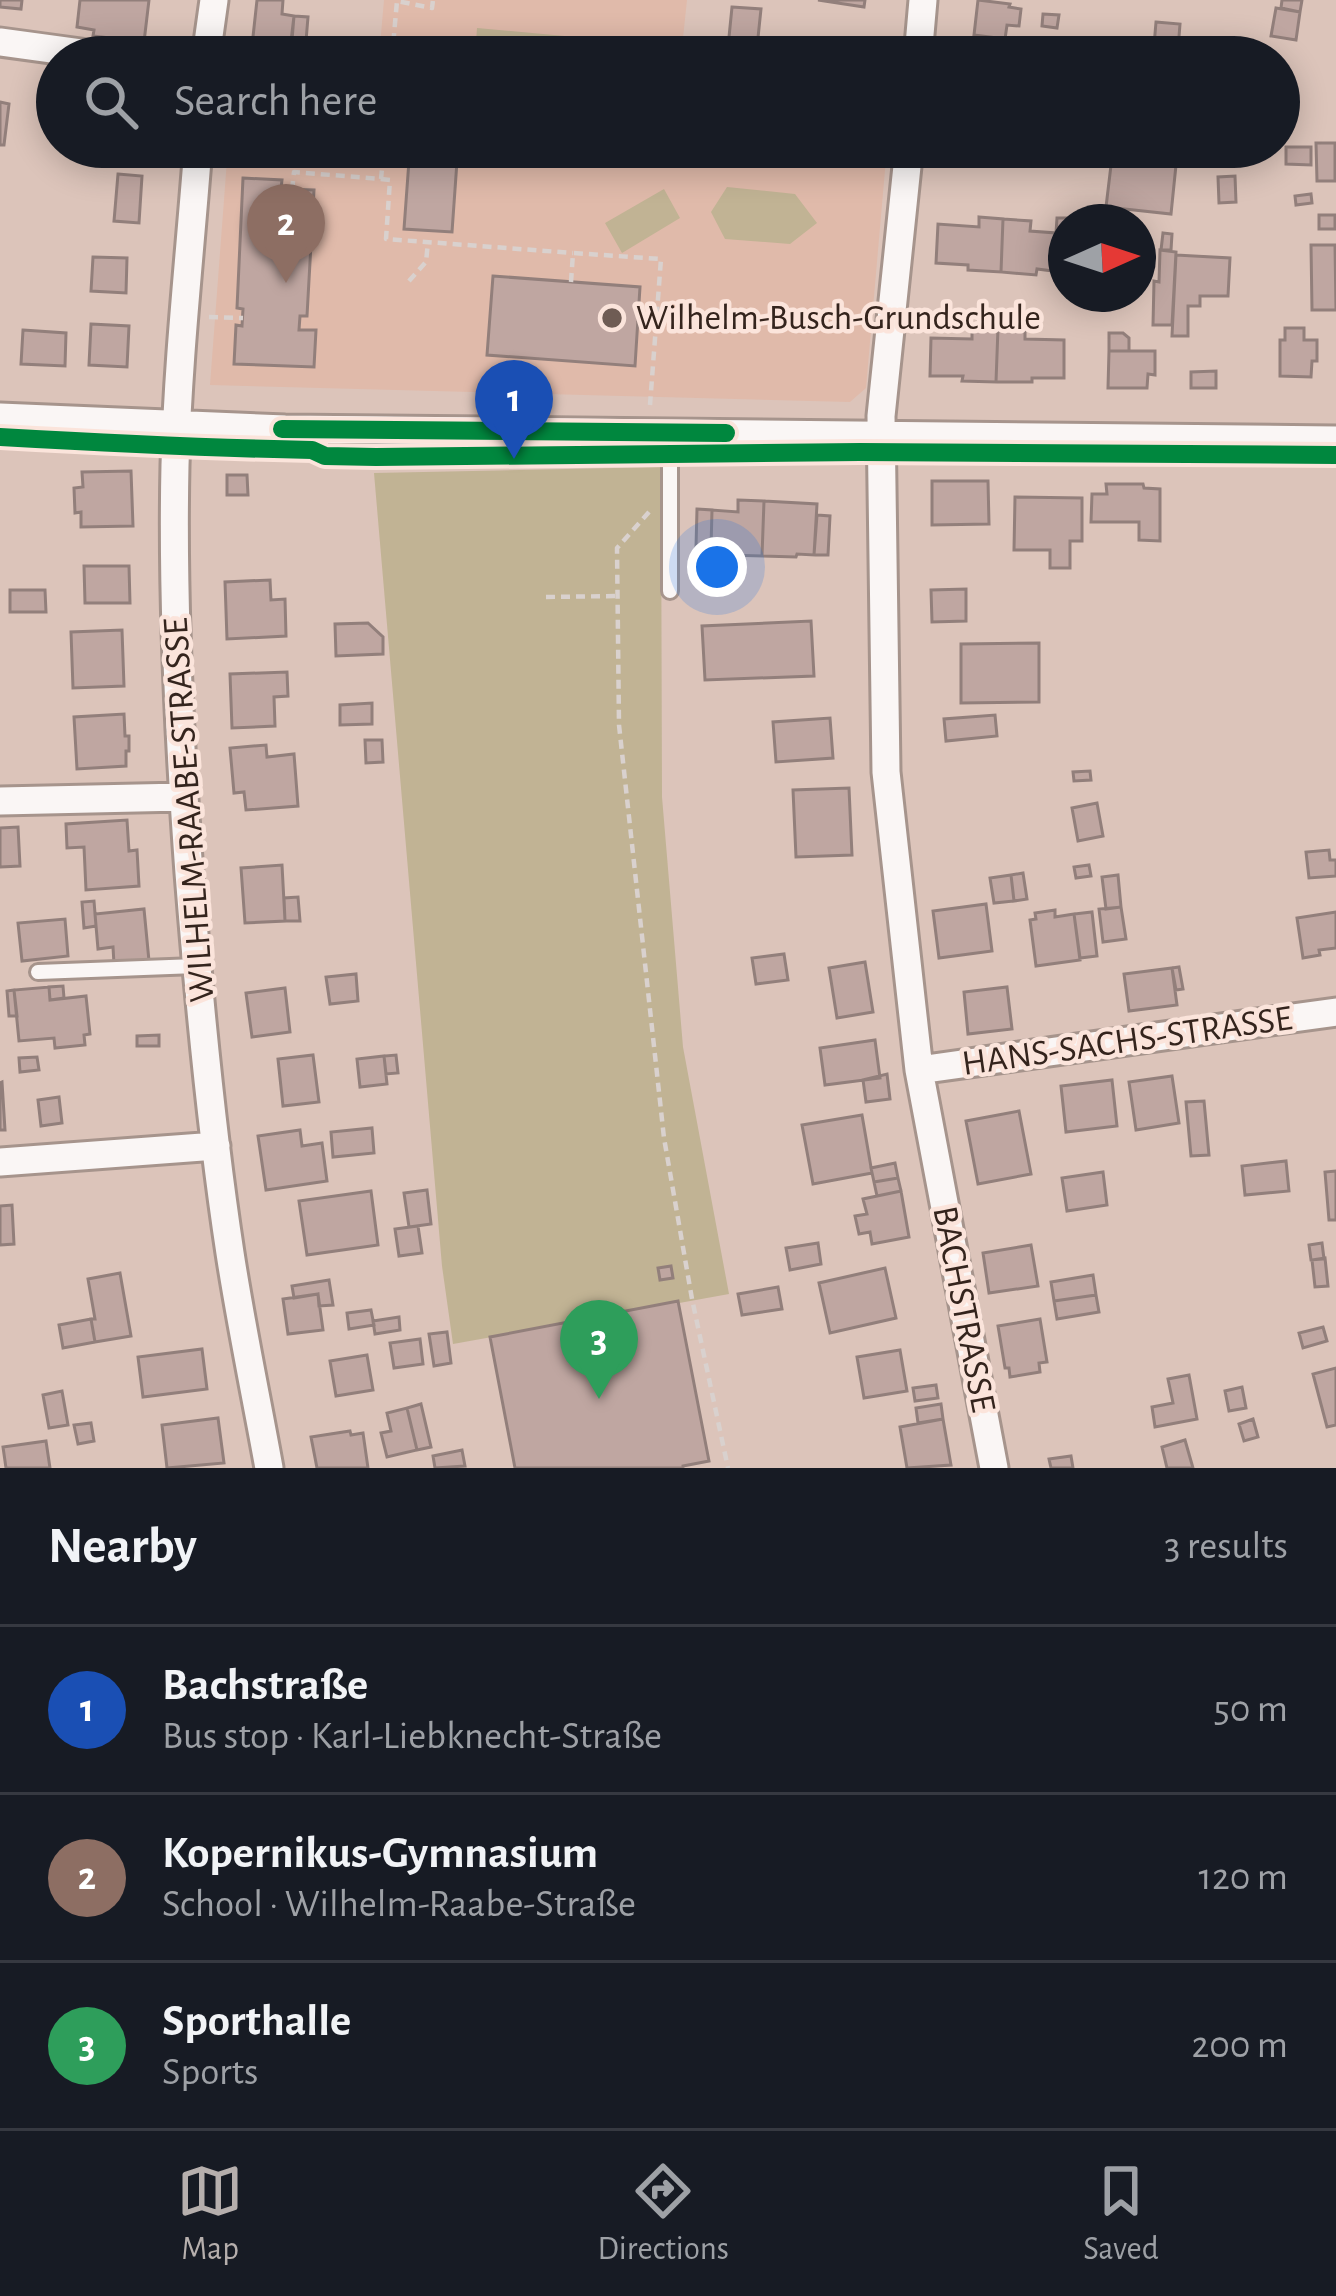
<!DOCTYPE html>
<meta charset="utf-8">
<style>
body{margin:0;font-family:"Alegreya Sans",sans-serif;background:#242831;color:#f1f3f6}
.compass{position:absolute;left:1048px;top:204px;width:108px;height:108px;border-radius:50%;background:#171b24;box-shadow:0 6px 30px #0003;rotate:87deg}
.you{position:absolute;left:717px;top:567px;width:42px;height:42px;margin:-30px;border:9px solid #fff;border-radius:50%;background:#1a73e8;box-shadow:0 0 0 18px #1a73e833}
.badge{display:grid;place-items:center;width:78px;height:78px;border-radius:50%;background:#b6afad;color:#fff;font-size:39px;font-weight:700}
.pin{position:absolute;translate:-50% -99px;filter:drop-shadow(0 3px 6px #0008)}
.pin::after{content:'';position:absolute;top:63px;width:42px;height:36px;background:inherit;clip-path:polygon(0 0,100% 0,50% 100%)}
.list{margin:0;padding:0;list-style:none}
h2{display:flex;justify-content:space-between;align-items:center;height:156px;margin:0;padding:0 48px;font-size:51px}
h2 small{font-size:39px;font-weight:400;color:#9ea1a6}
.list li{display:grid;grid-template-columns:78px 1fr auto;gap:36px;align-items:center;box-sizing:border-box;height:168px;padding:0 48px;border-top:3px solid #363941}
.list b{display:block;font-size:45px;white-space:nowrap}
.list p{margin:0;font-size:39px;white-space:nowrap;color:#9ea1a6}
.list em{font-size:39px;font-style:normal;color:#9ea1a6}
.icon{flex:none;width:66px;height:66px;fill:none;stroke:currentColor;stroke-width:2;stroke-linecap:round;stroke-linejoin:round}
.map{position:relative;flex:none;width:1336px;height:1468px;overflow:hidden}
.search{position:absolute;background:#171b24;box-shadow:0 6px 30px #0003;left:36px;right:36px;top:36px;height:132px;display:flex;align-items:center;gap:30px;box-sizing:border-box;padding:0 42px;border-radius:66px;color:#9ea1a6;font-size:45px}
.sheet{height:660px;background:#171b24}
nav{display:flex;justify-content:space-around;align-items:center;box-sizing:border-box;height:168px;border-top:3px solid #363941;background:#171b24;font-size:33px;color:#9ea1a6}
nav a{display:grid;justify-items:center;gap:6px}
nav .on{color:#b6afad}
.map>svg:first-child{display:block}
</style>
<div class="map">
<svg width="1336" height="1468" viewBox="0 0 1336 1468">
<rect width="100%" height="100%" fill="#dcc4ba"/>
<path fill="#e0baaa" d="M384 0H687L681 57H379Z
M228 147H270L369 157 371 147H887L866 388 850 402 210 385Z"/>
<path fill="#c1b394" d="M477 28 629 42 628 57H475Z
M727 187 795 194 817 223 790 244 725 239 711 212Z
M664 189 680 218 622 253 605 223Z
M661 467 662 797 683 1047 729 1294 453 1344 442 1266 374 473Z"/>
<path fill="#bfa6a1" stroke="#927f7b" stroke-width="3" d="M0 0H22L21 9 0 7Z
M80 0H149L144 42 93 36 94 30 77 27Z
M257 0H283L282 14 294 16 290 50 252 46Z
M818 0H865L864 7Z
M978 0 1010 4 1009 7 1021 9 1019 26 1007 25 1005 39 974 35Z
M1282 0H1302L1300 12 1281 8Z
M732 7 761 9 756 57H727Z
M1276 8 1300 12 1296 40 1271 36Z
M1043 14 1059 15 1057 28 1042 26Z
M294 16 308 17 306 41 292 40Z
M1156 22 1180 24 1178 49 1154 46Z
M974 35 1005 39 1003 57H971Z
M351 38 373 40 371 57H349Z
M0 102 9 104 4 145H0Z
M1316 143H1335V181H1317Z
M410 147H458L452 232 404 229Z
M944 147H1008L1007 160 975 156 976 151Z
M1008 147H1064L1062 162 1044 160V164L1007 160Z
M1064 147H1079L1077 164 1062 162Z
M1079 147H1098L1096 163 1077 161Z
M1191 147H1206V156H1191Z
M1286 147H1311V165L1286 164Z
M1112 157 1176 165 1171 214 1106 207Z
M118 174 142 176 139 223 114 221Z
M1235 176 1236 202 1219 203 1218 177Z
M243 178 282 180 281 189 314 190 307 316H300L299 330H316L314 367 234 364 236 325 242 326 243 309 237 308Z
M1311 194 1312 203 1296 205 1295 196Z
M1319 215H1335V229H1319Z
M979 217 1003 219 1001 272 968 270V265L936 263 938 224 979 227Z
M1057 218H1071L1070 222H1066V234L1056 233Z
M1003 219 1031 221 1030 231 1056 233 1053 271 1037 269 1036 275 1001 272Z
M1056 233 1066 234V272L1053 271Z
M1163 233 1172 234 1171 250H1161Z
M1311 245H1335L1336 310H1312Z
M1160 250 1176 252 1172 325H1153L1154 281 1159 282Z
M1176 255 1230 258 1228 296H1200V306H1188V336H1172Z
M93 257 127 258 126 293 91 291Z
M493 276 640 287 635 366 487 355Z
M91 324 129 326 127 367 89 365Z
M972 328H998L996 382 962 381 963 376H930L931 338 972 339Z
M998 328 1025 329V339L1064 340V378H1032V382H996Z
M1285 328H1304V340H1317V361H1312L1311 377 1280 376V340H1285Z
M23 330 66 333 65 366 21 364Z
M1109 333H1123L1129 338V351H1109Z
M1109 351H1155V375L1148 374 1147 388H1108Z
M1216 371V388H1191V372Z
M131 471 133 526 81 527V512L75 513 74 488 83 487 82 472Z
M227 475H247L248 495H227Z
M932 481H988L989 524 932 525Z
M1106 484H1143L1144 488 1160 489V541L1139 540V522H1091L1092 494H1107Z
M1015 497 1082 498V541H1070V568H1050V550H1014Z
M738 500 764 501 762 556 728 555V548H711L712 510 738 512Z
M764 501 817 504 814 555 797 554 796 557 762 556Z
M697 509 712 510 711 548 696 547Z
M817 515 830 516 828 555H814Z
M84 566H129L130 603H85Z
M270 580 271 600 285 599 286 636 227 639 225 582Z
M966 589V621L932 622 931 590Z
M10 590H45L46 612H10Z
M811 621 814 676 705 680 702 626Z
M368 623 383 637V654L336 656 335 624Z
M122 630 124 686 73 688 71 632Z
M1039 643V702L961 703V644Z
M287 672 288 696 274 697 275 726 232 728 230 674Z
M372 703V724L340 725V705Z
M124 714 125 736H129V751H126V766L77 769 74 717Z
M995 715 997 736 946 741 944 719Z
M830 718 833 758 776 762 773 722Z
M365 740H382L383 762 366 763Z
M266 745 267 757 294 754 298 806 246 810 244 792 234 793 230 748Z
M1090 771 1091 780 1074 781 1073 772Z
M849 788 852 855 796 857 793 790Z
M1097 803 1103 836 1078 841 1072 808Z
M127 820 129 851 137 850 139 886 86 890 84 847 67 848 66 824Z
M18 827 20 866 0 867V828Z
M1329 850 1330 860H1336V876L1309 878 1306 852Z
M282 865 285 921 245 923 241 868Z
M1089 865 1091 876 1076 878 1074 867Z
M1023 873 1027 899 1014 901 1011 875Z
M1011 875 1014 901 994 903 990 878Z
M1118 875 1121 907 1106 909 1102 877Z
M298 897 300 921H285L284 898Z
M94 901 96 926 84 928 82 902Z
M986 904 992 951 939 958 933 911Z
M1121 907 1126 939 1103 942 1099 909Z
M144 909 149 961 114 964 113 947 98 949 95 914Z
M1055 910V917L1074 914 1080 960 1036 966 1030 920 1036 919 1035 913Z
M1092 912 1097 956 1080 958 1074 914Z
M1336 912V948L1319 950 1320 955 1303 958 1297 918Z
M65 919 68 956 22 961 18 923Z
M784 954 788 980 756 984 752 958Z
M865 962 873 1012 837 1018 829 968Z
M1179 967 1183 989 1176 990 1172 968Z
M1172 968 1177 1005 1129 1011 1124 974Z
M356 974 358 1001 330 1004 326 977Z
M63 986 64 998 50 1000 49 987Z
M49 987 50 1000 86 996 90 1034 84 1035 85 1045 55 1048 54 1038 19 1041 14 990Z
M1007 987 1012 1029 968 1034 964 992Z
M285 988 290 1032 252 1037 246 993Z
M14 990 17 1016H9L7 991Z
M159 1035V1046H137V1036Z
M875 1040 880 1078 825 1085 820 1048Z
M313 1055 319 1102 283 1106 278 1059Z
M396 1055 398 1073 386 1074 384 1056Z
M384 1056 387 1084 360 1087 357 1059Z
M37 1057 39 1070 20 1072 19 1058Z
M887 1074 890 1099 866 1102 863 1080Z
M1172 1076 1179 1123 1136 1130 1129 1082Z
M1112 1080 1117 1126 1066 1132 1061 1086Z
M2 1082 5 1130H0V1083Z
M59 1097 62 1123 41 1126 38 1100Z
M1204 1101 1209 1155 1191 1156 1186 1102Z
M1019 1111 1031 1174 978 1184 966 1121Z
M862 1115 872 1173 813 1184 802 1125Z
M372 1128 374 1153 333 1157 331 1132Z
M300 1130 302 1146 322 1143 327 1181 266 1190 258 1136Z
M1286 1161 1289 1191 1245 1195 1242 1166Z
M895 1163 898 1178 874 1182 871 1168Z
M1336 1171V1220H1329L1325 1172Z
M1103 1172 1107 1205 1067 1211 1062 1178Z
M898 1178 901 1191 877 1196 874 1182Z
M427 1190 431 1224 409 1227 404 1193Z
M371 1191 378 1245 307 1255 299 1201Z
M901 1191 909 1237 872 1244 870 1232 859 1234 855 1216 867 1214 863 1199Z
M12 1205 14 1244 0 1245V1206Z
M418 1226 422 1253 399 1256 395 1229Z
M818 1243 821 1264 790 1270 786 1248Z
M1322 1243 1324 1259 1311 1260 1309 1245Z
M1031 1245 1038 1286 989 1293 983 1253Z
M1325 1258 1328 1286 1315 1287 1312 1260Z
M671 1266 673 1278 660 1280 658 1268Z
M885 1268 896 1318 830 1333 819 1283Z
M120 1273 131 1336 95 1342 91 1319H95L88 1279Z
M1093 1275 1096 1295 1054 1301 1051 1282Z
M329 1280 333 1305 319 1306 318 1294 294 1298 292 1286Z
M778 1287 782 1309 742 1315 738 1294Z
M318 1294 323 1330 288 1334 283 1299Z
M1096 1295 1099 1312 1057 1319 1054 1301Z
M678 1301 709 1461 683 1466V1468H515L490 1337Z
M371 1310 374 1325 349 1329 347 1313Z
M399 1317 400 1330 375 1334 373 1321Z
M91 1319 95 1342 63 1348 59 1325Z
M1040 1319 1047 1362 1039 1363 1040 1372 1010 1377 1009 1368H1005L998 1326Z
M1323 1327 1327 1341 1303 1348 1299 1333Z
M447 1332 451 1363 434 1366 429 1334Z
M420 1339 423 1364 394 1368 390 1343Z
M202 1349 207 1389 143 1397 138 1357Z
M900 1350 907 1391 864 1398 857 1357Z
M367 1355 373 1390 336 1396 330 1361Z
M1336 1368V1425L1327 1427 1313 1374Z
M1189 1375 1197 1419 1155 1427 1152 1407 1173 1403 1168 1379Z
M936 1385 938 1398 915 1401 913 1388Z
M1242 1387 1246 1408 1229 1411 1225 1391Z
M62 1391 68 1425 49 1428 43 1395Z
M421 1404 431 1447 417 1450 407 1408Z
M941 1404 943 1419 918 1423 916 1408Z
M407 1408 417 1450 387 1457 381 1433 391 1431 387 1413Z
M218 1418 224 1463 167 1468 162 1425Z
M943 1419 951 1465 907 1468 900 1427Z
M1253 1419 1258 1437 1244 1441 1239 1424Z
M91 1423 94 1441 78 1444 74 1425Z
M350 1431 351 1435 363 1433 368 1468H317L311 1437Z
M1185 1440 1193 1468H1167L1162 1447Z
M46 1441 50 1468H6L3 1447Z
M462 1450 465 1466 435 1468 433 1456Z
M1071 1456 1073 1468H1051L1049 1459Z"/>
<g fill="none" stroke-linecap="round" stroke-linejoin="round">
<defs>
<path id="lane" d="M670 591V432
M38 972 196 966"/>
<path id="street" d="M0 42 110 57
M206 57 214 0
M918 57 923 0
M198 147C190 253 178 359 175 465 172 601 179 737 189 873 199 1000 211 1128 230 1253 241 1325 256 1396 269 1468
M909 147 881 416 886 772 919 1070 994 1468
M0 417 285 429 1336 440
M0 801 183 797
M919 1070 1336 1012
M0 1162 216 1146"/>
</defs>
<use href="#lane" stroke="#a6948c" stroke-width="20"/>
<use href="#street" stroke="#a6948c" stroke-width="33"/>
<path stroke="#d9d1ce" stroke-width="4.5" stroke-dasharray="9 6" stroke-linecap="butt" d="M392 57 397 1 432 8 433 0
M381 179 390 180 386 239 573 253
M292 190 294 172 381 179 384 147
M409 281 426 262 428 242
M571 282 573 253 661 259 650 405
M209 317 243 318
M649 512 617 548 619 725 664 1138 692 1299 728 1468
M546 597 618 596"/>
<use href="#lane" stroke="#faf6f5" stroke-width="14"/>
<use href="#street" stroke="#faf6f5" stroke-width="27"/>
<defs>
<path id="cycleway" d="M282 429 726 433
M0 437C104 443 208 448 312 450L325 456 376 457 860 452 1336 455"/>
</defs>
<use href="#cycleway" stroke="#fbe4db" stroke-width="26"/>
<use href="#cycleway" stroke="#00873e" stroke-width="18"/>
</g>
<circle fill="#6f5c54" stroke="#fbe4db" stroke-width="4.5" cx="612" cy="318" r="12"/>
<g text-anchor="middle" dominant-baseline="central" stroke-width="9" stroke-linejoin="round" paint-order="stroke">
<g font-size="36" fill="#34241d" stroke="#fbe4db" text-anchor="start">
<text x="636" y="318">Wilhelm-Busch-Grundschule</text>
</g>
<g font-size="36" fill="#34241d" stroke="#fbe4db">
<text transform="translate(189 810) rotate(-94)">WILHELM-RAABE-STRASSE</text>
<text transform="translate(1127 1041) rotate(-8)">HANS-SACHS-STRASSE</text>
<text transform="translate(964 1309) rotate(79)">BACHSTRASSE</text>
</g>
</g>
</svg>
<svg class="compass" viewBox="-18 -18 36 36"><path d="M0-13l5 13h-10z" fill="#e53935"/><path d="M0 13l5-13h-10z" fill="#9ea1a6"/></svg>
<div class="you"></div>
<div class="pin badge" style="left:514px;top:459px;background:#1a4fb4">1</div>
<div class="pin badge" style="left:286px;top:283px;background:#8d6e63">2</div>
<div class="pin badge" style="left:599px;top:1399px;background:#2e9e5b">3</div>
<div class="search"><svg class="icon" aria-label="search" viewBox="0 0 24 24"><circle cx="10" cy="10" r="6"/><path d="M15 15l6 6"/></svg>Search here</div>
</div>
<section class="sheet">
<h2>Nearby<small>3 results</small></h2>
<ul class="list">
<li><span class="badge" style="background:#1a4fb4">1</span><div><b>Bachstraße</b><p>Bus stop · Karl-Liebknecht-Straße</p></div><em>50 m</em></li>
<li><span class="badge" style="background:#8d6e63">2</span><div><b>Kopernikus-Gymnasium</b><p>School · Wilhelm-Raabe-Straße</p></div><em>120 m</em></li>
<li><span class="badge" style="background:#2e9e5b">3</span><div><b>Sporthalle</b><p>Sports</p></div><em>200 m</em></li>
</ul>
</section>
<nav>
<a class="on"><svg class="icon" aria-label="map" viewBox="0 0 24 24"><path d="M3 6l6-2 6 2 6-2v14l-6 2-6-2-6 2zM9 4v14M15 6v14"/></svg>Map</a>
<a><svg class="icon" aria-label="directions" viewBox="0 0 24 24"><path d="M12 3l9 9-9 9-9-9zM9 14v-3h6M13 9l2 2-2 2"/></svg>Directions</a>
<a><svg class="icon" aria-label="saved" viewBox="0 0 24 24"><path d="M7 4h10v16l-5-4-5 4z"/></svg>Saved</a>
</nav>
